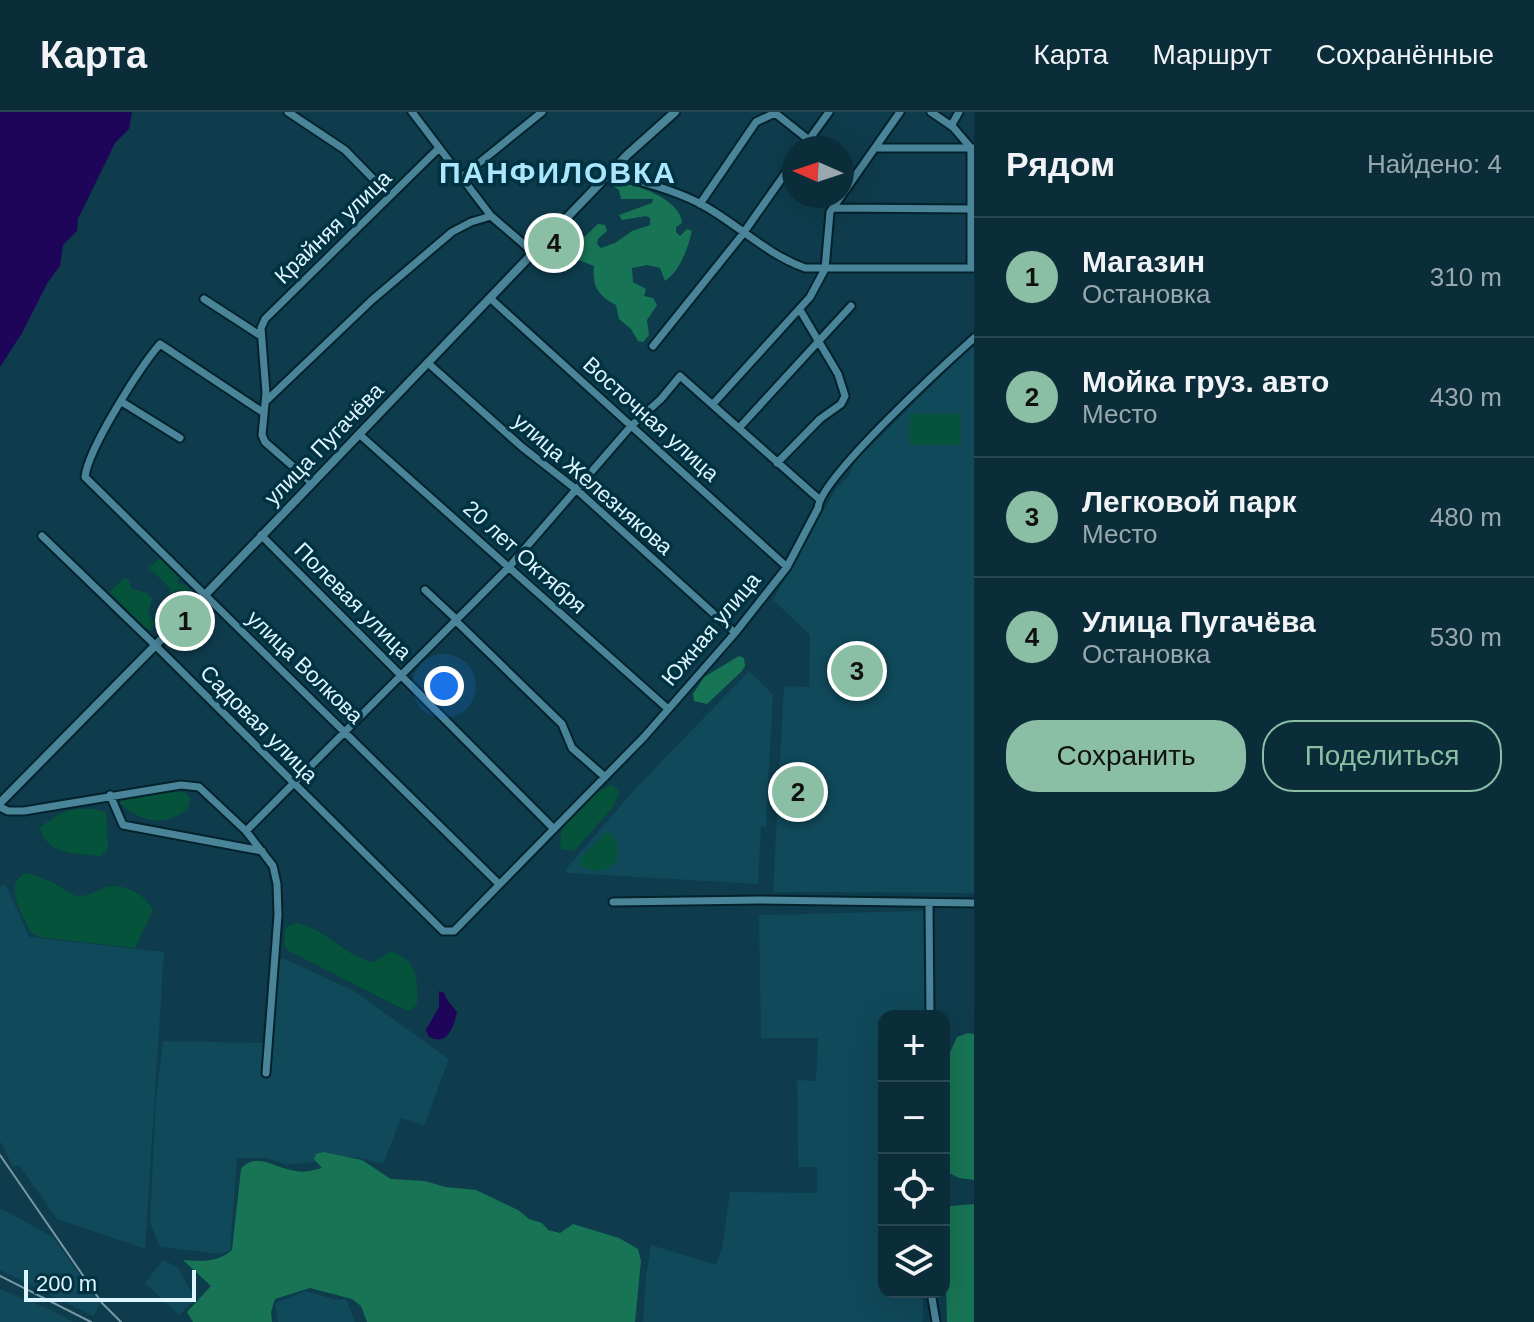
<!DOCTYPE html>
<html lang="ru">
<meta charset="utf-8">
<style>
body{margin:0;font-family:Helvetica,sans-serif;background:#133541;color:#f1f3f6}
.controls{position:absolute;right:24px;bottom:24px;display:grid;overflow:hidden;border-radius:16px;box-shadow:0 8px 32px #0002}
.controls button{width:72px;height:72px;display:grid;place-items:center;padding:0;border:0;border-bottom:2px solid #2a4953;background:#0a2d39;color:#f1f3f6;font:40px sans-serif}
.compass{position:absolute;left:782px;top:24px;width:72px;height:72px;border-radius:50%;background:#0a2d39;box-shadow:0 8px 32px #0002;rotate:273deg}
.scale{position:absolute;left:24px;bottom:20px;width:172px;box-sizing:border-box;padding-left:8px;border:4px solid #ddf5fe;border-top:0;font-size:22px;line-height:28px;white-space:nowrap;color:#ddf5fe;-webkit-text-stroke:6px #013241;paint-order:stroke}
.you{position:absolute;left:444px;top:574px;width:28px;height:28px;margin:-20px;border:6px solid #fff;border-radius:50%;background:#1a73e8;box-shadow:0 0 0 12px #1a73e833}
.badge{display:grid;place-items:center;width:52px;height:52px;border-radius:50%;background:#8abfa5;color:#111;font-size:26px;font-weight:700}
.pin{position:absolute;translate:-50% -50%;border:4px solid #fff;box-shadow:0 2px 8px #0006}
.list{margin:0;padding:0;list-style:none}
h2{display:flex;justify-content:space-between;align-items:center;height:104px;margin:0;padding:0 32px;font-size:34px}
h2 small{font-size:26px;font-weight:400;color:#99a8ae}
.list li{display:grid;grid-template-columns:52px 1fr auto;gap:24px;align-items:center;box-sizing:border-box;height:120px;padding:0 32px;border-top:2px solid #2a4953}
.list b{display:block;font-size:30px;white-space:nowrap}
.list p{margin:0;font-size:26px;white-space:nowrap;color:#99a8ae}
.list em{font-size:26px;font-style:normal;color:#99a8ae}
.actions{display:flex;gap:16px;padding:24px 32px}
.actions a{flex:1;padding:18px 0;border:2px solid #8abfa5;border-radius:32px;text-align:center;font-size:28px;color:#8abfa5}
.actions .main{background:#8abfa5;color:#111}
.icon{flex:none;width:44px;height:44px;fill:none;stroke:currentColor;stroke-width:2;stroke-linecap:round;stroke-linejoin:round}
.map{position:relative;flex:none;width:974px;height:1210px;overflow:hidden}
header{display:flex;align-items:center;gap:48px;box-sizing:border-box;height:112px;padding:0 40px;background:#0a2d39;border-bottom:2px solid #2a4953}
header strong{font-size:38px}
nav{display:flex;gap:44px;margin-inline-start:auto;font-size:28px}
main{display:flex}
aside{flex:1;background:#0a2d39}
.map>svg:first-child{display:block}
</style>
<header>
<strong>Карта</strong>
<nav><a>Карта</a><a>Маршрут</a><a>Сохранённые</a></nav>
</header>
<main>
<div class="map">
<svg width="974" height="1210" viewBox="0 0 974 1210">
<rect width="100%" height="100%" fill="#0e3c4c"/>
<path fill="#10495a" d="M974 232V781L773 780 784 574 809 575 810 523 773 488 837 375 848 365 855 349Z
M749 559 773 583 766 715 761 714 758 772 568 761 565 758 635 677Z
M6 773 29 825 164 840 145 1137 57 1107 19 1053 13 1055 0 1029V774Z
M923 799 925 904H884V1180H923V1210H643L646 1164 651 1133 716 1153 722 1137 730 1080 817 1081V1055H798L797 968 816 969 818 926H761L759 803Z
M269 846 285 847 354 879 449 947 424 1014 401 1006 383 1052 356 1045 288 1053 267 1046H237L230 1138 220 1142 160 1135 150 1111 156 987 163 929 264 931Z
M0 1096 53 1125 100 1192 93 1204 0 1158Z
M163 1148 178 1155 195 1187 179 1203 145 1171Z
M0 1177 51 1198 73 1210H0Z
M306 1179 336 1188 346 1187 355 1210H278L275 1191Z"/>
<path fill="#05533b" d="M910 302H961V333H910Z
M160 446 180 466 176 470 187 474 192 482 179 478 169 482 170 476 149 456Z
M124 466 128 467 132 477 147 481 152 486 148 501 154 510 152 518H148L109 480Z
M612 673 619 679 614 694 574 739 561 737C560 730 560 724 563 717 569 704 598 676 612 673Z
M176 679 186 681 190 687 189 694C170 716 139 711 120 691L121 686 135 687 141 682Z
M75 697H94L106 700 108 737 101 744C78 742 45 743 40 715L61 701Z
M608 719 617 729V750C607 760 591 761 579 752L581 745Z
M26 761C36 764 46 767 55 772 63 776 68 782 77 784 89 785 96 778 106 775 126 771 145 783 153 798L135 836 40 825 31 821C24 803 1 773 26 761Z
M297 811C330 819 345 846 375 850L391 839C418 850 418 865 417 892L410 899 399 895 287 838 284 831 286 815Z"/>
<path fill="#177555" d="M612 69C633 70 681 87 682 111L676 115V120L680 124 687 117 692 119C688 136 680 159 665 169L660 156 647 153 632 156 633 170 646 177 644 184 653 186 657 193 647 208 649 223 643 230 638 229 631 217 619 207 616 193C598 184 592 174 594 154L579 148V130L598 112 605 113 607 119 598 127 597 132 601 136 615 131 632 119 650 113V106L646 104 622 108 619 103 652 91 653 87H621L619 78 610 72Z
M739 544 744 546 745 554 742 559 707 592 694 589 693 582 704 565Z
M968 921 974 922V1068L959 1066 947 1060 944 1053V1017L950 993 944 974V954L957 925Z
M323 1040 362 1048 391 1067 425 1069 445 1075 476 1078 518 1098 529 1107 542 1111 548 1118 560 1121 573 1112 619 1126 638 1137 641 1149 635 1210H367L361 1194 352 1187 310 1176 275 1187 271 1200 272 1210H193L187 1200 211 1174 183 1148C202 1149 217 1151 232 1138L241 1057C256 1039 276 1057 296 1059 305 1061 313 1058 322 1056L314 1047 316 1042Z
M974 1092V1210H947L944 1100 951 1094Z"/>
<path fill="#1e0559" d="M0 0H132L129 17 115 31 78 107 77 119 63 133 60 154 48 170 22 221 0 255Z
M439 879 444 881 448 889 457 900C454 915 447 936 428 924L426 918 439 895Z"/>
<g fill="none" stroke-linecap="round" stroke-linejoin="round">
<defs>
<path id="minor" d="M288 0 345 38 390 84
M412 0 491 104 534 141
M931 0 953 15 971 36V155
M951 14 959 0
M803 36 829 0
M876 36H973
M610 62C640 69 671 77 699 91 737 111 764 141 805 156H974
M463 64 542 0
M700 92 756 10 775 1 809 28
M834 96 974 97
M204 187 261 224
M491 187 787 455
M653 234 742 123 794 49
M428 251 522 335 577 378 735 521
M266 289 372 188 452 120 471 110 491 104
M122 290 180 326
M713 292 810 185 825 157 830 100 900 0
M264 301 160 232C140 255 88 337 85 365L499 772
M739 316 851 194
M359 322 667 596
M777 351 820 307 841 292 845 284 838 262 800 198
M312 371 265 330 262 323 266 281 261 216 265 207 439 36
M261 423 554 717
M42 424 155 533 443 819H454L644 625 735 521 787 455 818 396C820 366 946 251 974 226
M425 478 456 507
M455 508 562 612 572 636 605 665
M110 683 123 713 262 739
M0 695 8 699H24L181 673 199 675 246 719 273 754 277 772 278 803 266 961
M246 719 509 455 631 314 661 287 680 264 819 387
M613 790 760 788 974 791
M929 791 930 904
M931 1180 936 1210"/>
<path id="tertiary" d="M0 691 205 483 627 43 675 0"/>
</defs>
<use href="#minor" stroke="#03222c" stroke-width="11"/>
<use href="#tertiary" stroke="#03222c" stroke-width="12"/>
<use href="#minor" stroke="#4a8499" stroke-width="7"/>
<use href="#tertiary" stroke="#4a8499" stroke-width="8"/>
<path stroke="#7598a4" stroke-width="2" d="M0 1043 102 1191 121 1210
M0 1164 91 1210"/>
</g>
<g text-anchor="middle" dominant-baseline="central" stroke-width="7" stroke-linejoin="round" paint-order="stroke">
<g font-size="22" fill="#ddf5fe" stroke="#013241">
<text transform="translate(333 115) rotate(-44)">Крайняя улица</text>
<text transform="translate(651 307) rotate(42)">Восточная улица</text>
<text transform="translate(324 332) rotate(-46)">улица Пугачёва</text>
<text transform="translate(593 372) rotate(41)">улица Железнякова</text>
<text transform="translate(525 445) rotate(42)">20 лет Октября</text>
<text transform="translate(353 489) rotate(45)">Полевая улица</text>
<text transform="translate(711 517) rotate(-50)">Южная улица</text>
<text transform="translate(305 555) rotate(44)">улица Волкова</text>
<text transform="translate(259 612) rotate(45)">Садовая улица</text>
</g>
<g font-size="30" font-weight="bold" letter-spacing="2" fill="#aae6fe" stroke="#013241">
<text x="558" y="60">ПАНФИЛОВКА</text>
</g>
</g>
</svg>
<div class="controls">
<button>+</button>
<button>−</button>
<button><svg class="icon" aria-label="locate" viewBox="0 0 24 24"><circle cx="12" cy="12" r="6"/><path d="M12 2v4M12 18v4M2 12h4M18 12h4"/></svg></button>
<button><svg class="icon" aria-label="layers" viewBox="0 0 24 24"><path d="M12 4l9 5-9 5-9-5zM3 14l9 5 9-5"/></svg></button>
</div>
<svg class="compass" viewBox="-18 -18 36 36"><path d="M0-13l5 13h-10z" fill="#e53935"/><path d="M0 13l5-13h-10z" fill="#99a8ae"/></svg>
<div class="scale">200 m</div>
<div class="you"></div>
<div class="pin badge" style="left:185px;top:509px">1</div>
<div class="pin badge" style="left:798px;top:680px">2</div>
<div class="pin badge" style="left:857px;top:559px">3</div>
<div class="pin badge" style="left:554px;top:131px">4</div>
</div>
<aside>
<h2>Рядом<small>Найдено: 4</small></h2>
<ul class="list">
<li><span class="badge">1</span><div><b>Магазин</b><p>Остановка</p></div><em>310 m</em></li>
<li><span class="badge">2</span><div><b>Мойка груз. авто</b><p>Место</p></div><em>430 m</em></li>
<li><span class="badge">3</span><div><b>Легковой парк</b><p>Место</p></div><em>480 m</em></li>
<li><span class="badge">4</span><div><b>Улица Пугачёва</b><p>Остановка</p></div><em>530 m</em></li>
</ul>
<div class="actions"><a class="main">Сохранить</a><a>Поделиться</a></div>
</aside>
</main>
